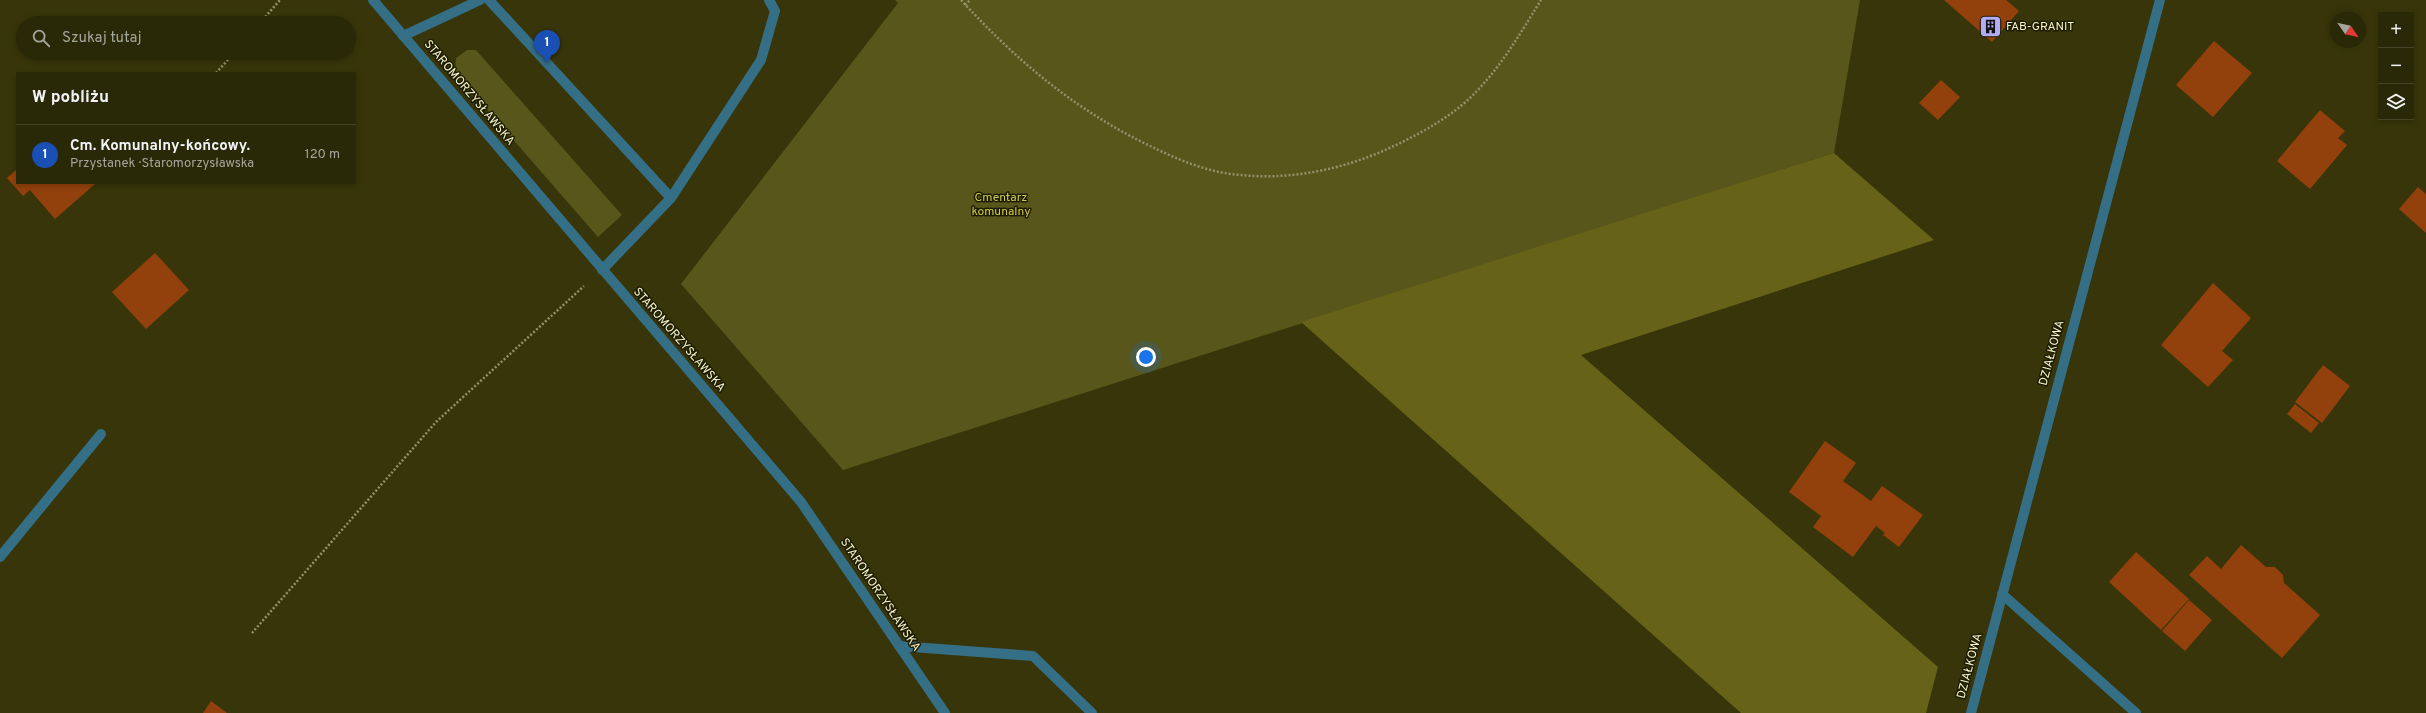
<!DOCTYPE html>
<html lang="pl">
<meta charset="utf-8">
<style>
body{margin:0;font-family:Overpass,sans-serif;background:#313011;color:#f1f3f6}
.controls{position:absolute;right:12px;top:12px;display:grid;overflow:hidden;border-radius:0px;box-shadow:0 2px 6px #0003}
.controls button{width:36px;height:36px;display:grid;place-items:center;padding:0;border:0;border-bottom:1px solid #454428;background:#292807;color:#f1f3f6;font:20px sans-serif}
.compass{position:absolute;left:2330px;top:12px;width:36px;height:36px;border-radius:50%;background:#292807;box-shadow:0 2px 6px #0003;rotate:124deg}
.you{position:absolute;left:1146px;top:357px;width:14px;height:14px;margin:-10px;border:3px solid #fff;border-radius:50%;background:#1a73e8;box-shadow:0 0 0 6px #1a73e833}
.badge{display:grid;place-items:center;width:26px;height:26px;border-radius:50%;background:#d6ab8b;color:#fff;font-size:13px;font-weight:700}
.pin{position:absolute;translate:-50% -33px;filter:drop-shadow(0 1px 2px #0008)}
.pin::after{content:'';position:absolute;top:21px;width:14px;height:12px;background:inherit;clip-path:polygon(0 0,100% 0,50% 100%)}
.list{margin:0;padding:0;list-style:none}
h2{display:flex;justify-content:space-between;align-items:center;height:52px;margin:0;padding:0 16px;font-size:17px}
h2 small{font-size:13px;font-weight:400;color:#a5a69b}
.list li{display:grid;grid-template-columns:26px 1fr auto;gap:12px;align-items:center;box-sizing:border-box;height:60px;padding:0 16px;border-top:1px solid #454428}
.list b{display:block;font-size:15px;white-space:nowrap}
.list p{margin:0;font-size:13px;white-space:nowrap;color:#a5a69b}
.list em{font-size:13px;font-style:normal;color:#a5a69b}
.icon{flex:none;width:22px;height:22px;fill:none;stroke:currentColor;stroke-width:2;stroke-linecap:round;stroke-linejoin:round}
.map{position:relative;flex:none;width:2426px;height:713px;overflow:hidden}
.search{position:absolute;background:#292807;box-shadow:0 2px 6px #0003;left:16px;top:16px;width:340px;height:44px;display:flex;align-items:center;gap:10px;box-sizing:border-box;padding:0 14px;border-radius:22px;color:#a5a69b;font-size:15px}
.panel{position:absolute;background:#292807;box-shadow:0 2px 6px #0003;left:16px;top:72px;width:340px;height:112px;border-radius:0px}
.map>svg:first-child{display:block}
</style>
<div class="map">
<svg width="2426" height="713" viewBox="0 0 2426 713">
<rect width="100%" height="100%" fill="#373509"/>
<path fill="#58561b" d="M895 0H1860L1834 153 843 470 681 284 898 3Z
M467 50H476L622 215 598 237 455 73 456 58Z"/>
<path fill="#666318" d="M1834 153 1934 240 1581 355 1938 667 1926 713H1741L1301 322Z"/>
<path fill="#93410c" d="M1944 0H2006L2019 11 1992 42Z
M2214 41 2252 73 2213 117 2176 85Z
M1941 80 1960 97 1938 120 1919 103Z
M2320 110 2345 131 2338 138 2347 145 2310 189 2277 161Z
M17 169V183L95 184 55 219 30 190 23 196 7 178Z
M2418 187 2426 194V233L2399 209Z
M155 253 189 290 146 329 112 292Z
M2213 283 2251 318 2222 351 2233 360 2208 387 2161 345Z
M2323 365 2350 386 2322 423 2295 402Z
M2295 404 2319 423 2311 433 2287 414Z
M1825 441 1856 463 1843 481 1871 501 1882 486 1923 515 1899 547 1883 535 1885 533 1876 526 1853 557 1813 527 1821 516 1789 492Z
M2241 545 2266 567H2275L2283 575 2284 583 2320 615 2282 658 2189 575 2207 556 2221 569Z
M2136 552 2189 599 2161 630 2109 582Z
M2189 600 2212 620 2185 651 2162 631Z
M211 701 227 713H203Z"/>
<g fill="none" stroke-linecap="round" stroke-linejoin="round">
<path stroke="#949269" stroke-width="2.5" stroke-dasharray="2 2" stroke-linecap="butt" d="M961 0C1018 62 1074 109 1150 146 1179 160 1209 173 1241 175 1289 180 1339 170 1383 151 1414 137 1445 121 1470 98 1499 70 1520 34 1541 0
M965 5 970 0
M260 23 280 0
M216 73 234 53
M252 633 436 422 584 286"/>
<path stroke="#356f86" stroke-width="10" d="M489 0 671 198
M403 36 480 0
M602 270 671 198 761 60 775 11 769 0
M0 557 101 434
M2002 594 2136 713
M899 646 1033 656 1092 713"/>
<path stroke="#356f86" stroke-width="10" d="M373 0 801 502 945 713
M1971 713 2160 0"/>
</g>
<defs>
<symbol id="building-square" viewBox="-11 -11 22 22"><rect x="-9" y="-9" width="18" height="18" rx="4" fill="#b3adf9" stroke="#1e1c00"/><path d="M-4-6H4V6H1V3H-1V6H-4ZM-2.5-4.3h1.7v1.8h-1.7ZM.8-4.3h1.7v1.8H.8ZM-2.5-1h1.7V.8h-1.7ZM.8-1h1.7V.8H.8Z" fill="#111"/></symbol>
</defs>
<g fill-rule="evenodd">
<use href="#building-square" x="1978" y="14" width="25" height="25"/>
</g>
<g text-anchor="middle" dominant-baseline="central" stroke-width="3" stroke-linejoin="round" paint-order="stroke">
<g font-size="12" fill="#f6f5ce" stroke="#1e1c00" text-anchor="start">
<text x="2006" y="27">FAB-GRANIT</text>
</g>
<g font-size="12" fill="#f6f5ce" stroke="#1e1c00">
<text transform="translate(469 93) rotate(50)">STAROMORZYSŁAWSKA</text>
<text transform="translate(679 340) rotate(49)">STAROMORZYSŁAWSKA</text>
<text transform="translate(2052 353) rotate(-75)">DZIAŁKOWA</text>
<text transform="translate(880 595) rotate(56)">STAROMORZYSŁAWSKA</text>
<text transform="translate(1970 666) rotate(-75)">DZIAŁKOWA</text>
</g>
<g font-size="12" fill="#d1cc49" stroke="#1e1c00">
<text x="1001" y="198">Cmentarz<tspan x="1001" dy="14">komunalny</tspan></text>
</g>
</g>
</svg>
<div class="controls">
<button>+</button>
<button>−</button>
<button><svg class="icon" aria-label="layers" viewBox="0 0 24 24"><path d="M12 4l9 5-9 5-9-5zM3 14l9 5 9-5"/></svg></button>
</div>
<svg class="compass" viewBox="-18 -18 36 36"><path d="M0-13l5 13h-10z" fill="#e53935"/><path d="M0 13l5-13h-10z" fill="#a5a69b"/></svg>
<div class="you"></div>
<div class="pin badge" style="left:547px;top:63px;background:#1a4fb4">1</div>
<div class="search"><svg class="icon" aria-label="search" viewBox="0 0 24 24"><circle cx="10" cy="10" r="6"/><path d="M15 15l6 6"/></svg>Szukaj tutaj</div>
<section class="panel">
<h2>W pobliżu<small></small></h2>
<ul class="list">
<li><span class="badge" style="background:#1a4fb4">1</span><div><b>Cm. Komunalny-końcowy.</b><p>Przystanek · Staromorzysławska</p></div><em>120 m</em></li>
</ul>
</section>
</div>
